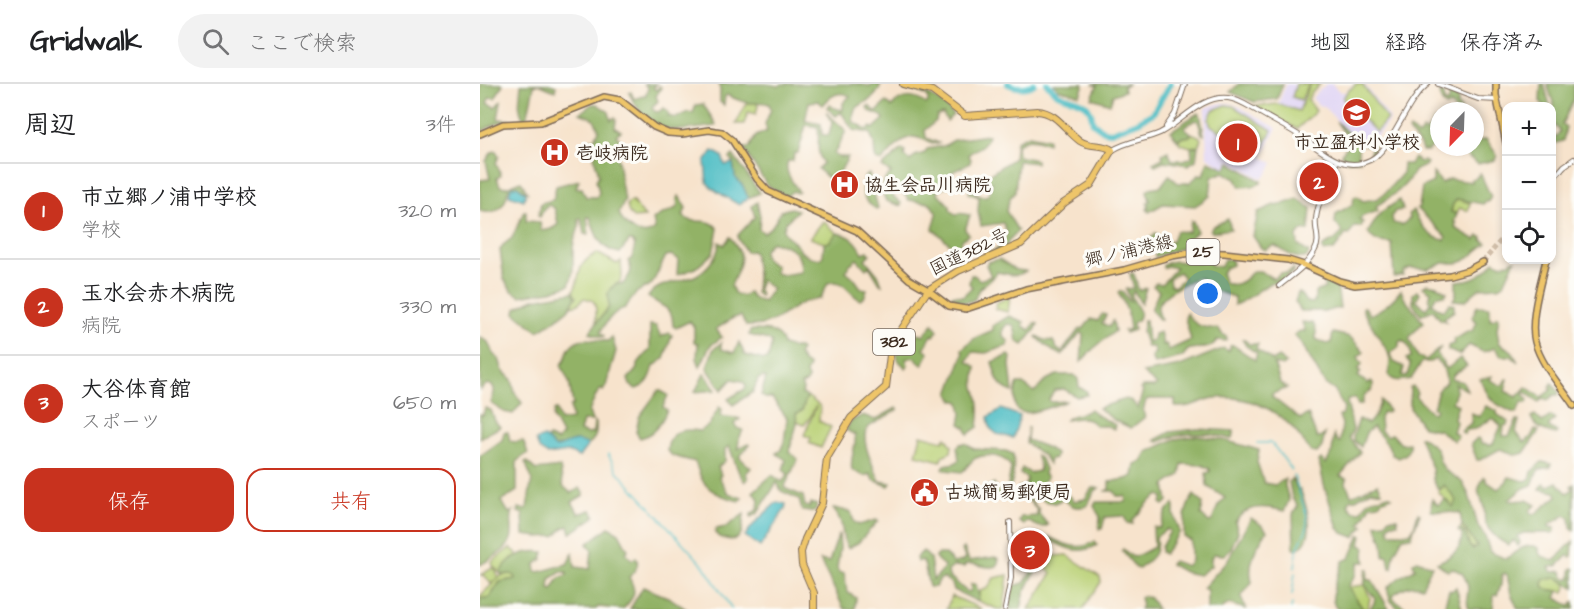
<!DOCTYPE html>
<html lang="ja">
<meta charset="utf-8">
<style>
body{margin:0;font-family:"Architects Daughter","Klee One",sans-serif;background:#f2f2f2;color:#202124}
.controls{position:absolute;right:18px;top:18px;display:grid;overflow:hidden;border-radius:12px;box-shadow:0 3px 9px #0003}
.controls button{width:54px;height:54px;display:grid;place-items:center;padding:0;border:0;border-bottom:2px solid #e0e0e0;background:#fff;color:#202124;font:30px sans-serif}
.compass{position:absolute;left:950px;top:18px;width:54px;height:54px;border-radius:50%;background:#fff;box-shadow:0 3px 9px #0003;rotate:203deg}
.you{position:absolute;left:728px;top:210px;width:21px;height:21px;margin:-15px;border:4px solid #fff;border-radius:50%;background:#1a73e8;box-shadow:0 0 0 9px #1a73e833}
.badge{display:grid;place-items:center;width:39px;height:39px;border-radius:50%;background:#c8321e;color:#fff;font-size:20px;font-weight:700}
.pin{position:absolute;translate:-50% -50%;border:3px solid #fff;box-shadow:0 2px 6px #0006}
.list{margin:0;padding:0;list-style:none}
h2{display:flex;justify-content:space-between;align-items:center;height:78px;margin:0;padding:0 24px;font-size:26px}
h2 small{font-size:20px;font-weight:400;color:#757577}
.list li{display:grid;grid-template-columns:39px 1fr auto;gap:18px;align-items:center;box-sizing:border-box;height:96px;padding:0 24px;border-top:2px solid #e0e0e0}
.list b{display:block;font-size:22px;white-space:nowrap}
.list p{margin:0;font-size:20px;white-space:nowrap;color:#757577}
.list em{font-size:20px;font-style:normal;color:#757577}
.actions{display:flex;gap:12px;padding:18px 24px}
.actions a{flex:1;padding:14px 0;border:2px solid #c8321e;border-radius:18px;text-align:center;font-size:21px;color:#c8321e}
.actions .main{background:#c8321e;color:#fff}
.icon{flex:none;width:33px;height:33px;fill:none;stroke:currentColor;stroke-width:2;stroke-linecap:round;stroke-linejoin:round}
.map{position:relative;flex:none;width:1094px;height:525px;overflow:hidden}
header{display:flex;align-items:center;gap:36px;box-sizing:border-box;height:84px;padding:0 30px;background:#fff;border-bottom:2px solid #e0e0e0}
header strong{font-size:28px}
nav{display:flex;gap:33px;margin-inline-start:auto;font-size:21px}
.search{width:420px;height:54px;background:#f2f2f2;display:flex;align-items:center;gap:15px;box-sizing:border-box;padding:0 21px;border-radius:33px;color:#757577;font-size:22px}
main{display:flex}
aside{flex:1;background:#fff}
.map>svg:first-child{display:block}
</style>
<header>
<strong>Gridwalk</strong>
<div class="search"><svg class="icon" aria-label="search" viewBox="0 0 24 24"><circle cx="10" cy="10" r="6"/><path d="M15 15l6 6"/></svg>ここで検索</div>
<nav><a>地図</a><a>経路</a><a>保存済み</a></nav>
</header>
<main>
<aside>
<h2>周辺<small>3件</small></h2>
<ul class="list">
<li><span class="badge">1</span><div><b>市立郷ノ浦中学校</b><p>学校</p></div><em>320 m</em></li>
<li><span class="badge">2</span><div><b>玉水会赤木病院</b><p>病院</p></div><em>330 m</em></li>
<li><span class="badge">3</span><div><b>大谷体育館</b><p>スポーツ</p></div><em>650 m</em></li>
</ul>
<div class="actions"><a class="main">保存</a><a>共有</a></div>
</aside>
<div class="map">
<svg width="1094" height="525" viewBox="0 0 1094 525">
<rect width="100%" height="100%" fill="#fdfcf7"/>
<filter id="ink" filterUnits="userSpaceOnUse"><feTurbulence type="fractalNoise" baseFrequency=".0167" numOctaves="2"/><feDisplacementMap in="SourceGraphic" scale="12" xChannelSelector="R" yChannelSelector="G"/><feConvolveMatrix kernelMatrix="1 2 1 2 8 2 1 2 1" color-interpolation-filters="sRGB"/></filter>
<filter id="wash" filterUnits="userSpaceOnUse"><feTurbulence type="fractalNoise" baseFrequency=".008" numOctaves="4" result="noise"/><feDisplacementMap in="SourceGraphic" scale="24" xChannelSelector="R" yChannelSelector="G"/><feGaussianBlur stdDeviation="1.35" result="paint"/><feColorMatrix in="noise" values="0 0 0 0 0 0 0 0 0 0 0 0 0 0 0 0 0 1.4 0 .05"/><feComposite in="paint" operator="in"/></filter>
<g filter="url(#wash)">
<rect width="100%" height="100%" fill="#f7e3cc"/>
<path fill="#e0d4f4" d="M806 0H830L819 27 798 20Z
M846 0H852L860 8H865L874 0H884L910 35 893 57H877L843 22 838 21 832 14Z
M741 19H749L760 23 797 44 782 73 793 79 787 90 782 95 750 76 745 83 727 73 725 24Z"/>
<path fill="#b9d075" stroke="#7a7d4a" stroke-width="1.5" d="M816 0H829L821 16 812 13Z
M830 0H840L830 11 828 16 836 27 817 45 774 22 798 20 819 27Z
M876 0H882L907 35 896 48 863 15 866 9Z
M267 18 272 19 277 18 278 22 276 30 268 28 264 40H256Z
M746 21 753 22 792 46 780 70 730 41 729 35 733 26Z
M711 49 719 52 721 55 718 62 711 63 700 60 698 54 710 52Z
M977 115 990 119 988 127 979 124 977 130 971 128 973 120Z
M152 117 165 133 153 134C149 130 147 125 147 120Z
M343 137 357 149 349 159H344L330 154Z
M117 169 137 180 141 177 142 192 139 199 136 200 129 223 116 240V221L112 216 104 214 98 220 91 222 96 213 93 208C103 189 94 181 117 169Z
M530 213 528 228 515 225 517 218Z
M327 312 340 322 339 337 351 343 341 364 329 359 331 354 324 351 336 323H335L331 332 324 341 317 338 316 330 322 326Z
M441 351 463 357 466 353 472 362 471 368 462 372 461 377 436 371Z
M964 401 975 413 976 420 973 423 958 408Z
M982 441 997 462 996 465 990 463 985 449 980 445Z
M543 454 559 463 560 461 564 462 554 482 548 479 549 476 535 469Z
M30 464 36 468 37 472 32 474 20 489 13 482 12 478Z
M587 471 620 493 621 498 603 525H549L572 489 566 485 574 472Z
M12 484 16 486 18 493 11 500 5 492 1 491Z
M30 490 36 492 35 495 20 498 10 513 0 515V512L22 491Z
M528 491 524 525H517L498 517 500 507 508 504 514 494Z
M1078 494 1087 501 1084 508 1066 505 1063 502 1064 495Z
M884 501 890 513 888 525H883L868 503Z
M472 512 502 525H466Z"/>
<path fill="#92b266" stroke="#666e42" stroke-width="1.5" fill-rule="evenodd" d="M0 0H23L15 14 10 13 7 19 15 23 21 17 18 35 31 36 17 39 0 48Z
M41 0H69L76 2 75 7 58 0 54 2 48 30 45 35H43C37 23 40 13 41 0Z
M164 0H177L173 4 176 6 180 2 181 4 176 12 178 17 172 23 174 27 178 28 184 24 189 29 188 32 196 34 208 28 213 29 216 21 223 20 236 40 235 42C193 48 170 52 149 9L151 8 154 15 166 11 168 4Z
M238 0H286L299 2 302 0H375L390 2 392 0H401C399 6 395 13 389 16 378 23 371 24 374 39L382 42V44L388 46 391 43 393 45 404 35 402 32 389 27 387 23 389 22 394 27H398L406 18 412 23C421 10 435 12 446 20L448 19V14L445 11 438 8 424 6V4C445 8 460 13 473 31L467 37 463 30 457 32 456 37 445 46 446 54 459 59 457 60C450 59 442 54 434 53 422 52 411 69 401 78L395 74 394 59 390 49 373 46 361 28 356 32 347 24 350 21 354 24 363 26V19L370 12C359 6 350 12 343 21L338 17 329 18 325 37 341 40 342 51H349L352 39 346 28 366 47 354 70 358 73H368L354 99 338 85 343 79C335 68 340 56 338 43L326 41 318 69H314L313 77H308C303 88 314 99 319 108L317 109 313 107 306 112 287 101 263 64H269L276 52 287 47 285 40 291 25 289 20C281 17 278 19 270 19 261 18 255 15 247 11L245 12 244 21 240 18V4Z
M574 0H604L600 11 578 5Z
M613 0H649L643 2 644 7 633 11 630 20 612 14 617 2Z
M759 0H803L797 15 774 18 750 8Z
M1061 0H1064L1070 22H1064L1060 17Z
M1067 0H1094V15L1082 40 1086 43 1083 57 1072 60V51L1076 53 1080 47 1072 39 1074 21Z
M962 4 978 14V21L982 27H976L971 21 966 23 961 17 960 7 964 10V18H969V11Z
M112 20H117L129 28 131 36 135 33 136 36 135 44 141 47 136 51 143 59 137 70C140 86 140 101 145 116L139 129C143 142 162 157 175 145L173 136C180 128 192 129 198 122L197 114 199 112 206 124 203 132C214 143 229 131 238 145L233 169 216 184 197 191 198 175 191 171 186 172 172 200 157 208 145 224C133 227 127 238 120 248L124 252 122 253 110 249 111 246 129 223C128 212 125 207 136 200H143C149 192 154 187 148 177L152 174 155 161 152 157H149L140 169C120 166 115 150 110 133H107L109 151 104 150 101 134 98 135C101 144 96 149 94 158 91 172 96 187 89 201L71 207 40 212 31 206 24 195 20 166 23 161 32 154 44 127H46V137L60 138 61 146C67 147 74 145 78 140L75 125 69 121 65 123 60 133 58 132 61 119 73 116 76 102 99 96 96 104H102L106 113H117L119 108 116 96 119 91 114 73 116 69 108 56 115 54 119 46 114 35 100 29Z
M718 29 720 30 724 51 722 50 718 37 715 36 704 43 711 49 710 52 699 54 698 57 691 47Z
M955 36 959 40V50L952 53 954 57 959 55V57L948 67H942L940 61 928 47 930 45 938 52 943 46 946 48Z
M856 37 877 58H894L893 68 889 71 892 62 879 60 878 68 880 76 867 77 861 70 872 56 865 51Z
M508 51C505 65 496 63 488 71L491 75 490 79 472 88 473 100 456 107 470 122V126L476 131 479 129 490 131 485 146 489 150 483 155 477 166 453 145 457 130 450 119 429 116 417 102 412 107 413 112 421 119V122L406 117C400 107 402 96 411 89L402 83 422 65 425 67 424 72 430 77 435 72 445 69 447 65 464 62 474 56Z
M549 51 568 55V59C555 56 546 51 537 62L538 72 556 76V79L538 77 535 108 530 114 526 127 538 147 530 155 525 164 505 173 504 169C517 169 524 160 527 148L523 139 501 142 498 128 499 113 489 109 490 105 501 112H506L509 110 512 98H507V92L534 74 536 57Z
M995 52 998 57 1006 55 1017 71 1015 76 998 80 988 73 983 63H995Z
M718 62 716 76 708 81 684 77 675 81 673 79 683 74 682 70 688 67 692 76H704L712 73 711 63Z
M16 67 19 72 16 79 21 91 17 94 20 102 27 103 41 97 47 108 37 102 28 106C26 121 17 132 0 127V96L10 95 6 77 12 68Z
M253 71 280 109 268 114 263 102 255 94 253 79 250 74Z
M934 74 940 78 944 77 947 79 945 82 934 87C926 104 912 112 896 122L898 127 883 132 879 136 883 138 881 143H874L869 151 866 150 854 166 844 168 842 165 843 162 855 156 863 148 855 139 856 130 873 120 874 113 877 112 883 117 897 115 905 109 922 90 923 80H930Z
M728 77 746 84 750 78 781 97V99L774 102 760 103 756 95 744 88 732 93 730 112 715 122 683 120 669 128 667 125 669 122 667 119 670 117 667 107 670 104 681 102 689 91 698 99H709L720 90 723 91Z
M953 89 962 99 969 95 992 98V95H995L1000 89 1011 113 1008 118 1006 117 1003 120 977 115 973 120 971 128 977 130 974 138 976 139 975 144 996 156 999 152 1002 153V156L1007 159 984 177 977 179H964L948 185 930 184 924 187 923 191 914 193 912 159C901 159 893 158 888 148L901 128 920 116 923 126 915 127 912 132 913 139 922 141 930 134 929 130 933 126C941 140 947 154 965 156L966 153 937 124 939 123 942 103 953 98Z
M389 90 398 124 396 125C381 115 381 109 385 92Z
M818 115 831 124 829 146 821 147 817 152 818 161 829 169 827 173C814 177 805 167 794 161L785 166 781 164 773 152 778 128 794 121 797 122Z
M277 118 280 132 279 145 284 149 293 141 301 127 311 124 318 126 306 138 303 146C307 155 317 157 321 168L330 173 341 175 343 171 344 159 349 158 357 149C371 151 377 157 383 169L388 167 390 170 385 175 399 192 402 201 400 200 389 182 386 185 377 175 369 181 366 187 374 194 381 204 387 205 384 214 380 216C368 209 364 194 348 199L340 215C317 215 305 234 285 240 280 242 272 242 266 242L261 232 253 234 236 245 242 253 230 262 220 283 217 274 218 259 214 258V243L210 237 196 244 193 242 192 232 186 224 168 213C176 200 192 199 206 195 222 192 239 174 239 158L244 161 250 153C268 175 260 178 251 202L255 210 263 212 269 208 273 214 283 218 292 205 281 196 278 204 281 211 280 212 276 209 277 191 274 169 272 167 266 168 258 155V151L275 133 272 122ZM292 158C311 162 321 166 321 188L303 191 295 189 296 182C283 176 278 167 292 158Z
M748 135 751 145 732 148 730 146 733 142Z
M711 137H713L717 148 707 155 702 164 675 173V169L682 164V161L676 156 674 158 675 165 670 168H667L669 154 673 153 675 149 691 159 696 147 709 148Z
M724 172H727L731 181 741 183 744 175 752 176V181L745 184 742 189 744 198C756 205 766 196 773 187H780L794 195 800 189H807L814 185 813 188C806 193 799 201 790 199 778 206 767 217 754 221V213L733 206 721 194C711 194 681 211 678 222 677 226 680 231 681 236L679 235 671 226 679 207 673 202 676 199 682 200 696 184 687 182 683 184V181C695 173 706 180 720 179ZM699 188 704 194 694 203 690 201 689 195Z
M519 175 536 186 546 187C537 194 528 190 517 188 510 199 498 200 495 215 487 220 480 219 472 212V211L483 212 492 203 489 199 491 191H494L500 196 511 192 506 181 508 178Z
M1032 176H1035L1024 200 1018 203 1000 204 985 217 973 216 976 211V197C992 197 1005 190 1014 177L1020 180 1030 179Z
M653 189C657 195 656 201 659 207L666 204 661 220 654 207 652 209V213L660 228 658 235 653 239 654 246 645 249 644 247 650 245C648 230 647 221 638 209L639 207 643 208 649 217H651L646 205 654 204 650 190Z
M842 194 857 201 860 224 847 227H821L815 218 818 209H820L826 218 832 219 835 217V208L845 204Z
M947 200 957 202 967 208 965 211 956 212 952 220 963 227 970 219 974 221V227L964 234 966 237 960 235 953 226 941 231 933 220V210L937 207 940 209 936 216 946 225 950 219 949 215 951 208 943 203Z
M921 206 924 214 943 238 929 254 938 273 946 276 961 263 957 270 967 285 980 274 987 282 974 290 971 295 983 298 987 306 975 300 976 308 972 318 978 321 974 334 976 338 973 348 978 352 974 357 959 346 943 343 930 324V304L933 302 937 309 935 312 952 329 955 328 956 325 953 324C957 312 956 305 967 298L963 283 955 275 950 278H942L931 295C923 296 915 299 909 292L910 275 908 268 883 227V223H885L890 231C904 224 912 218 921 206ZM922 256C928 259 931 266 931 273L926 275 930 279 929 289 925 293 922 292 924 283 914 278 910 269 919 263V258Z
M93 208 96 213C93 216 91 223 88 226 79 233 69 241 58 247L35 229 36 224 54 215Z
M997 222 1010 223V235H1014L1018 232 1019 233 1017 245 1019 259 1032 267 1038 278 1031 272H1021L1015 264 1003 268 989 261 979 271 968 266V262L975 259 974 255C982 254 984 247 992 247L997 238 992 233Z
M707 229C714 243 725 244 739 245L742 250 747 253 746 257 737 256C729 268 719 262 708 266L702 273 674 280 671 272 675 269 673 263H667L662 248 664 236H666L668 258 673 256 674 250 680 248 683 261 686 260 689 266 711 256 705 234Z
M622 230 626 231 622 239 629 243 633 237 635 247 613 265 601 278 603 251 601 248 582 271 573 267 556 253 557 252 564 256 573 257 577 265 582 268 600 244 603 245 611 235 618 237Z
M529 232 544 238 543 242 550 246 555 239 558 240 556 245 543 261 537 257 534 241 527 240 523 245V252L529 258 527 262 506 269 493 268 487 277 496 283C496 289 493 298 495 303 500 318 500 327 498 343L488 350 485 343 480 340 482 330 480 318 474 316 469 310 482 274 483 270 482 265 495 254 513 246 512 242Z
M822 238 833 239 836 246V255L846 260 851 259 853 249 870 253 884 268 878 273 882 280 878 286 881 288 878 292 888 300 891 297 893 299 892 306 884 311 882 320 878 321 875 314 868 316 867 318 873 346 869 354 880 368 860 392 867 395 866 399 871 411C880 411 888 402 898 400L902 408 891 406 876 415H871L868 421 873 427 881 428C893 407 893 419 908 411L912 413 901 417 899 420 891 421 880 440 884 442 874 453 863 449 858 444 844 401 839 377 841 375 846 380 852 368 854 351 858 358H860L862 340 859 332 863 330 864 324 855 307 845 300 821 259 814 251 820 247H825Z
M453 240 458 246 454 252 452 251 444 265 449 269 442 281 435 273 426 275 428 281 426 284 418 276 417 270 424 261 426 251 436 252 438 249 444 251Z
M170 241 176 242 181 253 189 249 192 251 184 275 174 282C170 295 169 300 156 305L150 301 148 295 156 286 159 278 170 265Z
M273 246C286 246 300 246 303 261L312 264H319L321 266 318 270 323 278 329 282 326 290 328 294 326 299 321 301 323 305 322 310 327 312 322 327 316 330 317 340 309 368 318 375 304 404 323 412 325 422 330 423 331 419 337 421 335 427H322L319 415 301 407 297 398 278 429 271 433V430L278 425 279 415 273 408 292 391 302 398 308 390 303 386 306 376 296 369 300 367 304 358 307 334 292 314H285L281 311 286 294 283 293 278 295 273 308 253 321 248 315 265 305 266 301 262 297 252 295 242 306 227 284 233 266 241 259V265L254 269 259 258 265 271 284 276 288 275 292 259 288 256 269 251 270 247Z
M0 253 8 258 14 271 19 275 23 287 32 296 35 309 42 319 33 330 24 328 11 319C13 311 19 302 7 300L0 306Z
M132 253 136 267 126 302 123 307 121 305 116 311 109 328 112 337H103L100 347 107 350 113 349 114 338 116 339C117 350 116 354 108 361 92 351 87 364 73 363L67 356 69 353 77 357 82 351 73 334 74 326 76 325 80 337 92 335 90 322 93 321 89 298 81 281C86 277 85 275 87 269 95 249 111 256 128 257Z
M762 255H764L769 260H778L776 265 793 277 798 273 806 279 803 282 794 280 800 299 807 304 792 310V313L820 335 828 330 837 354H840L845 350 842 363 837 369 831 368C827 363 824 358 820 353 801 326 768 311 735 314 720 316 715 324 695 323V315H669L666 316 663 327 665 333 651 344 634 336 618 324 646 315 652 317 658 325 663 306 660 305 662 303H674L677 301 663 289 700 282 744 264 748 267 750 265V262L753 261 775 276 777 269 766 262Z
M529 271 531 273 530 281 533 308C517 303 516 292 512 278Z
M224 290H225L236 306 215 308Z
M577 291H594L598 295 599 303 607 308V311L597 313 584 305 575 306 569 315 570 318 586 317 585 318C574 321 542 336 536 324 533 318 536 306 537 300H543L554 308 568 295Z
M1012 292 1010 296 1022 302 1026 295H1028L1025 307 1037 313 1046 303 1061 313 1071 306 1070 303 1072 299 1079 308 1078 311H1074L1068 316 1063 314 1059 318 1045 308 1043 310 1048 316 1047 319 1042 318 1036 329H1034C1010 317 1012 319 1000 295Z
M179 306 188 311 183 323 187 326C182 338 174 351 160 354L156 348 159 333Z
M901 316 909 327 907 329 903 328 900 334 901 347 907 352 912 350 921 360 929 359 930 363 926 370 919 374 912 371 908 361 893 343 886 349 881 363 874 357 873 353 879 335 888 340 895 332Z
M1006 322 1017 327V330L1028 338 1027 341 1024 342 1023 352H1029L1037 336 1039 337 1036 348 1043 357 1045 358 1051 353 1055 345 1059 347 1044 369 1037 371 1020 365 1000 376H997L991 360 997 354 1000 355 1001 359 1007 360 1008 362 1013 360 1021 342 1013 334 995 345 987 346 984 350 981 347 991 339 992 329 999 333Z
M239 323 242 325 240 331C246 335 255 332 260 335L254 340 257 344 263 346 259 355 258 365 268 360 270 361 259 373 271 384 266 389 268 395 265 398 259 389 249 362 245 365V377L238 383 241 391 239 393 248 409 262 414 259 417C244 413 226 408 220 391 218 387 217 382 215 378L193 372 187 367C189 346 203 344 220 347L229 341Z
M5 324 11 326 15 337 20 343 0 354V330L3 331Z
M416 324 418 325C409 332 397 337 389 343 377 352 395 386 400 397L411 399 409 402 393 396 390 390 384 392 372 386C369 374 377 363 375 351L366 346 371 337 383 331 395 336Z
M610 325 617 331 635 341 634 345 628 342H616C607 331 598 334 586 336 592 328 602 333 610 325Z
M1055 331 1062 338 1071 332 1075 335 1069 341V343L1077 348 1076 350C1066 348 1054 343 1051 333Z
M548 343 547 356 566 363 576 370 575 374 570 375 569 380 564 372 546 359Z
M717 345 754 347V351L751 355C728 347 700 348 678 358L675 356 690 348Z
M24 348H28L30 357 36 358 43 357 48 369 37 377V407L21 417 29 429 33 427C30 434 32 439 32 447 33 465 13 473 0 481V372L22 356Z
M716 352 740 355 779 366 777 378 784 399 795 401 805 395V402L809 416 804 427C785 422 767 420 755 438L758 448 751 464 744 471 734 470 731 474V482L719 491 704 488 690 480 693 477 706 482 711 477V457L704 453C704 436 704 425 714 411L723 419 721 431 729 438 732 437 738 422 745 414 727 402 726 389 730 388V385L722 381 702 380 700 391 685 401 688 417 684 421 681 419 683 413 679 411 669 418 652 437 653 440 647 439 644 432 625 433 622 445H619L620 433 614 422 616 418H646L645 412H637L634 407H626L629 405V398L646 395 653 392 655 380 663 377 667 368 695 355Z
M939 353H942L957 365 960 378 965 386 982 398 989 411 998 442 1005 452 1010 468 1026 475C1036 468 1046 457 1059 464V469L1062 472 1074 477 1093 457 1092 472 1090 473 1088 471 1077 482 1069 483 1072 488 1082 487 1083 492 1086 495 1091 494V485L1094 484V504L1078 494 1064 495 1063 501 1066 505 1079 507 1076 514 1091 522 1094 518V525H1038L1031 510 1027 491 1025 489 1022 491 1021 501 1017 511H1014L1013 525H989C983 509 994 507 982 489L972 484 968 487 957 479C970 473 982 467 982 450L978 447 980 445 985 449 990 463 993 465 997 462 982 441 980 429 951 427 952 415 958 421 965 415 973 423 976 416 964 401 961 405H958L953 396 952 384Z
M485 359 494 365 526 367 533 370C535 384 533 407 523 417L499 408 514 399 518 408 521 410 527 407 531 384C527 372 508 369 496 374 490 377 487 384 482 388L466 386 463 384 465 381 475 379 479 376 477 363 480 360Z
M556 371 561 375 565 385 564 390 567 393 561 402 572 411H589L594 417 605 415 612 404H619L614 408 607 422C595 425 591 422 583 415L575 419 564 417 554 405 549 406 538 403 545 402 547 394 540 389 542 384 550 389 559 387 560 383Z
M45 378H47L56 386 80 383 83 402 91 409 100 404 104 411 92 418 99 430 111 426 115 431 113 434 91 449 89 442 83 444 75 452 58 453 44 451 43 430 38 428 39 424 45 426 47 424 52 395Z
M1062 378 1071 380V383L1058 386 1052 401 1044 404 1029 416 1031 417 1047 416 1056 421 1050 426 1051 429 1055 430 1077 412 1075 408 1060 405 1064 399 1067 403 1077 398 1087 409 1093 405 1091 402 1094 400V446L1091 444 1090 434 1085 431 1069 441V443L1075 444V447L1072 449H1043L1038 452 1040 459 1038 462 1034 456 1029 461C1020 458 1009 448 1005 438 1004 434 1005 429 1004 424 1001 407 993 413 1004 393L1006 394V397L1018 405 1026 398 1029 393C1040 395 1051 403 1052 387Z
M812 394 818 406 820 405C827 423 838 454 817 465L814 464 813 430 818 422 812 414 809 398Z
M545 409 559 426V430L568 441C560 446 554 440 547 437L544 441 539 438 541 433 557 432V426L543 410Z
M694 420V431L700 448 684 470 681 468V463L690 447 687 445 676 453C679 471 671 474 659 485L656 484 642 467 643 465 651 472 655 473 674 463 673 443 680 444 687 426Z
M354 424 371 428 374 438 379 441 396 436 398 437 378 459 368 464C359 454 367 440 353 425Z
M938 429 940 430 931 453H923L914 470 912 484H910L908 472H904L903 459 896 440 906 439 909 434H917L918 439H911L908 443 910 449H930L934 443Z
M264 430 262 448 257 455C248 457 241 455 235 449L236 445 246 443Z
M771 434 783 442 787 447C776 463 767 479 772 498L761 513 766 525 749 520 740 525H727V506L723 504 747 477Z
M129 443 139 449 148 466 146 469 152 476 156 473C160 481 156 487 149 493 157 508 155 513 143 525L118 523 116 525H0V515L10 513 20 498 35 495V492L30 490 22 491 20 489C29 472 45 466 64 468L62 475 55 481 56 487 59 488 87 480 93 469 95 483 110 485 112 465 107 460ZM81 488H87V491L79 494 72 506 69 505 70 495Z
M359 449 360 464 357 484 359 489H364L367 508 376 514 375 525H364L340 476 349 478Z
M880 451 882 452 880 461 885 463 884 473 886 478H879L875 492 868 503 883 525H857C846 512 859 491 863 477L870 474Z
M569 453C583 460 600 468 615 457L617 461C599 472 585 464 568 455Z
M484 464 489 477 515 473 519 475 517 482C508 486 496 478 486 480L484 483 474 482 468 487 469 493C478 497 480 505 489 508L491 506V500H495L499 510 498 517H496L474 506 472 500 464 494 460 495 455 503H449L444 479 442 476 437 478 436 474 443 467 450 474 453 496 463 486 464 482 455 474 459 470H465L473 479 483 477 485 474 482 466Z
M937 476 952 482 942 503C931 499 923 504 914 510L913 513 916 517 928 525H919L911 517 907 504 920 493 935 485 933 479Z
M538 478 546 479 556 486 544 510 541 525H529L533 502 544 499 552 487 544 483H533V480Z
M886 485H888L887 496H892L909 525H890L894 519 895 514C884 499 883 505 886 485Z
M163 503 190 514 206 525H150Z
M976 503 982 525H968L965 520 969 506 972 507Z
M663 512 670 514 677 525H660L662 521 660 514Z"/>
<path fill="#50bec5" stroke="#467472" stroke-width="1.5" d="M233 67 242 72 245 81 253 79 255 93 263 102 268 114 259 121C252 116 229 105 227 98 226 92 226 85 225 78Z
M37 102 46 109 44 116 29 111 31 103Z
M521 325 540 332 533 354 517 350 510 344 508 333Z
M64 353 76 364C88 359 96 353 108 361L99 373 88 368 68 371 59 365 56 356Z
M297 418 306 420 305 425 280 463 265 452C273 438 286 429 297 418Z"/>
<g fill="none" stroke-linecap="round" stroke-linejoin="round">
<path stroke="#50bec5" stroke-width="1.5" d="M777 359H790L793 361 812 386
M128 370 137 387 223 481 252 525
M814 392 827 432V444L817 466 815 484
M812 511 815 489
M811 525 812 520"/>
<path stroke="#50bec5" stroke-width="6" d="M528 0C535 4 547 5 554 0
M567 0C571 3 574 8 578 10 597 19 610 13 613 39L624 47 631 48 658 38 673 29 690 0"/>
</g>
</g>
<g filter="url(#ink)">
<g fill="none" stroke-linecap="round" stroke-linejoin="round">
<path stroke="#d1bea9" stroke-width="5" stroke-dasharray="5 2.5" stroke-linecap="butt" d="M1003 178 1026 150"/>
<defs>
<path id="minor" d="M958 0 998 15 1017 16
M686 43 695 30 705 0
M633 66C647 57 664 56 680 49 702 38 721 11 748 14 758 15 768 22 777 27 790 35 804 42 817 50 840 64 861 90 890 76 913 65 925 17 948 0
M1072 96 1084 82 1094 75
M799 202C812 191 827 182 835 166 841 156 834 145 836 134 839 114 849 96 857 77
M525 525 531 494 530 438"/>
<path id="major" d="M1016 0V11L1026 59
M0 50 23 40 61 38 124 13 140 16 174 43 188 49 202 50 229 46 242 48 252 56 277 95 288 107 377 147 429 195 448 206 469 222 486 225 546 205 644 186 692 172 716 168 744 169 808 176 824 181 859 197 875 201 970 191 988 186 1003 178
M1066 176C1061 198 1049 236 1055 258 1061 281 1081 302 1094 322"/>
<path id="highway" d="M334 525V509L322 481 321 468 325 455 342 419 347 374 371 334 406 303 410 271 415 255 448 206 478 187 541 160 584 119 611 101 632 66C623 59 610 64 600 57 585 46 577 28 557 27L485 32 452 7 423 0"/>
</defs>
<use href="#minor" stroke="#7d6b5b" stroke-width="6"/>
<use href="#major" stroke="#7d6b5b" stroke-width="8"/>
<use href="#highway" stroke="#7d6b5b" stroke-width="8"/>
<use href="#minor" stroke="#fff" stroke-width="4"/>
<use href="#major" stroke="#eec569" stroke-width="5"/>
<use href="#highway" stroke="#eec569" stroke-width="6"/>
</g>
</g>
<defs>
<symbol id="school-disc" viewBox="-11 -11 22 22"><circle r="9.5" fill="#c8321e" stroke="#fdfcf7"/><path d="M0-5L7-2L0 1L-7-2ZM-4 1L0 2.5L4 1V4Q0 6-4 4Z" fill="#fff"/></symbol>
<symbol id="hospital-disc" viewBox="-11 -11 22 22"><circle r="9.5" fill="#c8321e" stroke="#fdfcf7"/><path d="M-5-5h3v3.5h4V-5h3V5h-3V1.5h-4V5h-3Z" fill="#fff"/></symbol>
<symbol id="civic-disc" viewBox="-11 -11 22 22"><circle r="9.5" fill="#c8321e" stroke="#fdfcf7"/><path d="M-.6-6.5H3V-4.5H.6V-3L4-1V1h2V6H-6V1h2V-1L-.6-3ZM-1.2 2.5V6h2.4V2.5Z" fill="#fff"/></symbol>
</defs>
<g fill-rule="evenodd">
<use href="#school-disc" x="860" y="12" width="33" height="33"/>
<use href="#hospital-disc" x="58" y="52" width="33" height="33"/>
<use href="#hospital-disc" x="348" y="84" width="33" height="33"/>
<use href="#civic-disc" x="428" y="392" width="33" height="33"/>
</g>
<g text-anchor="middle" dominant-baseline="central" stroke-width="6" stroke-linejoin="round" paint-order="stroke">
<g fill="#fdfcf7" stroke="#75695f" stroke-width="1.5">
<rect x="706.5" y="155" width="33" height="26" rx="4.5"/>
<rect x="393" y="245" width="42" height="26" rx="4.5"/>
</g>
<g font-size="16" font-weight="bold" fill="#3b2a1e">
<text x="723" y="168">25</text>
<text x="414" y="258">382</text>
</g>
<g font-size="18" font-weight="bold" fill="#3b2a1e" stroke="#fdfcf7" text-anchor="start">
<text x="877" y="58" text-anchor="middle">市立盈科小学校</text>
<text x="96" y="69">壱岐病院</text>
<text x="385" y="101">協生会品川病院</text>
<text x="465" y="408">古城簡易郵便局</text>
</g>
<g font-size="18" fill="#3b2a1e" stroke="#fdfcf7">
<text transform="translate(649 167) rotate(-13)">郷ノ浦港線</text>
<text transform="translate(489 168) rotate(-26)">国道382号</text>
</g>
</g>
</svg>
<div class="controls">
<button>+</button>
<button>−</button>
<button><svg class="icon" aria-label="locate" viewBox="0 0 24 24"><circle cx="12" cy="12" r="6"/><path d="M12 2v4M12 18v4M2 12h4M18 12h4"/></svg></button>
</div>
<svg class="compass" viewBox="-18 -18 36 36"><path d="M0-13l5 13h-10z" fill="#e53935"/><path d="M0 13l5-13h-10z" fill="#757577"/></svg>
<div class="you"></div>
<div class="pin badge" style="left:758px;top:59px">1</div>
<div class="pin badge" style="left:839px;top:98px">2</div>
<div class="pin badge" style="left:550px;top:466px">3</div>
</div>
</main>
